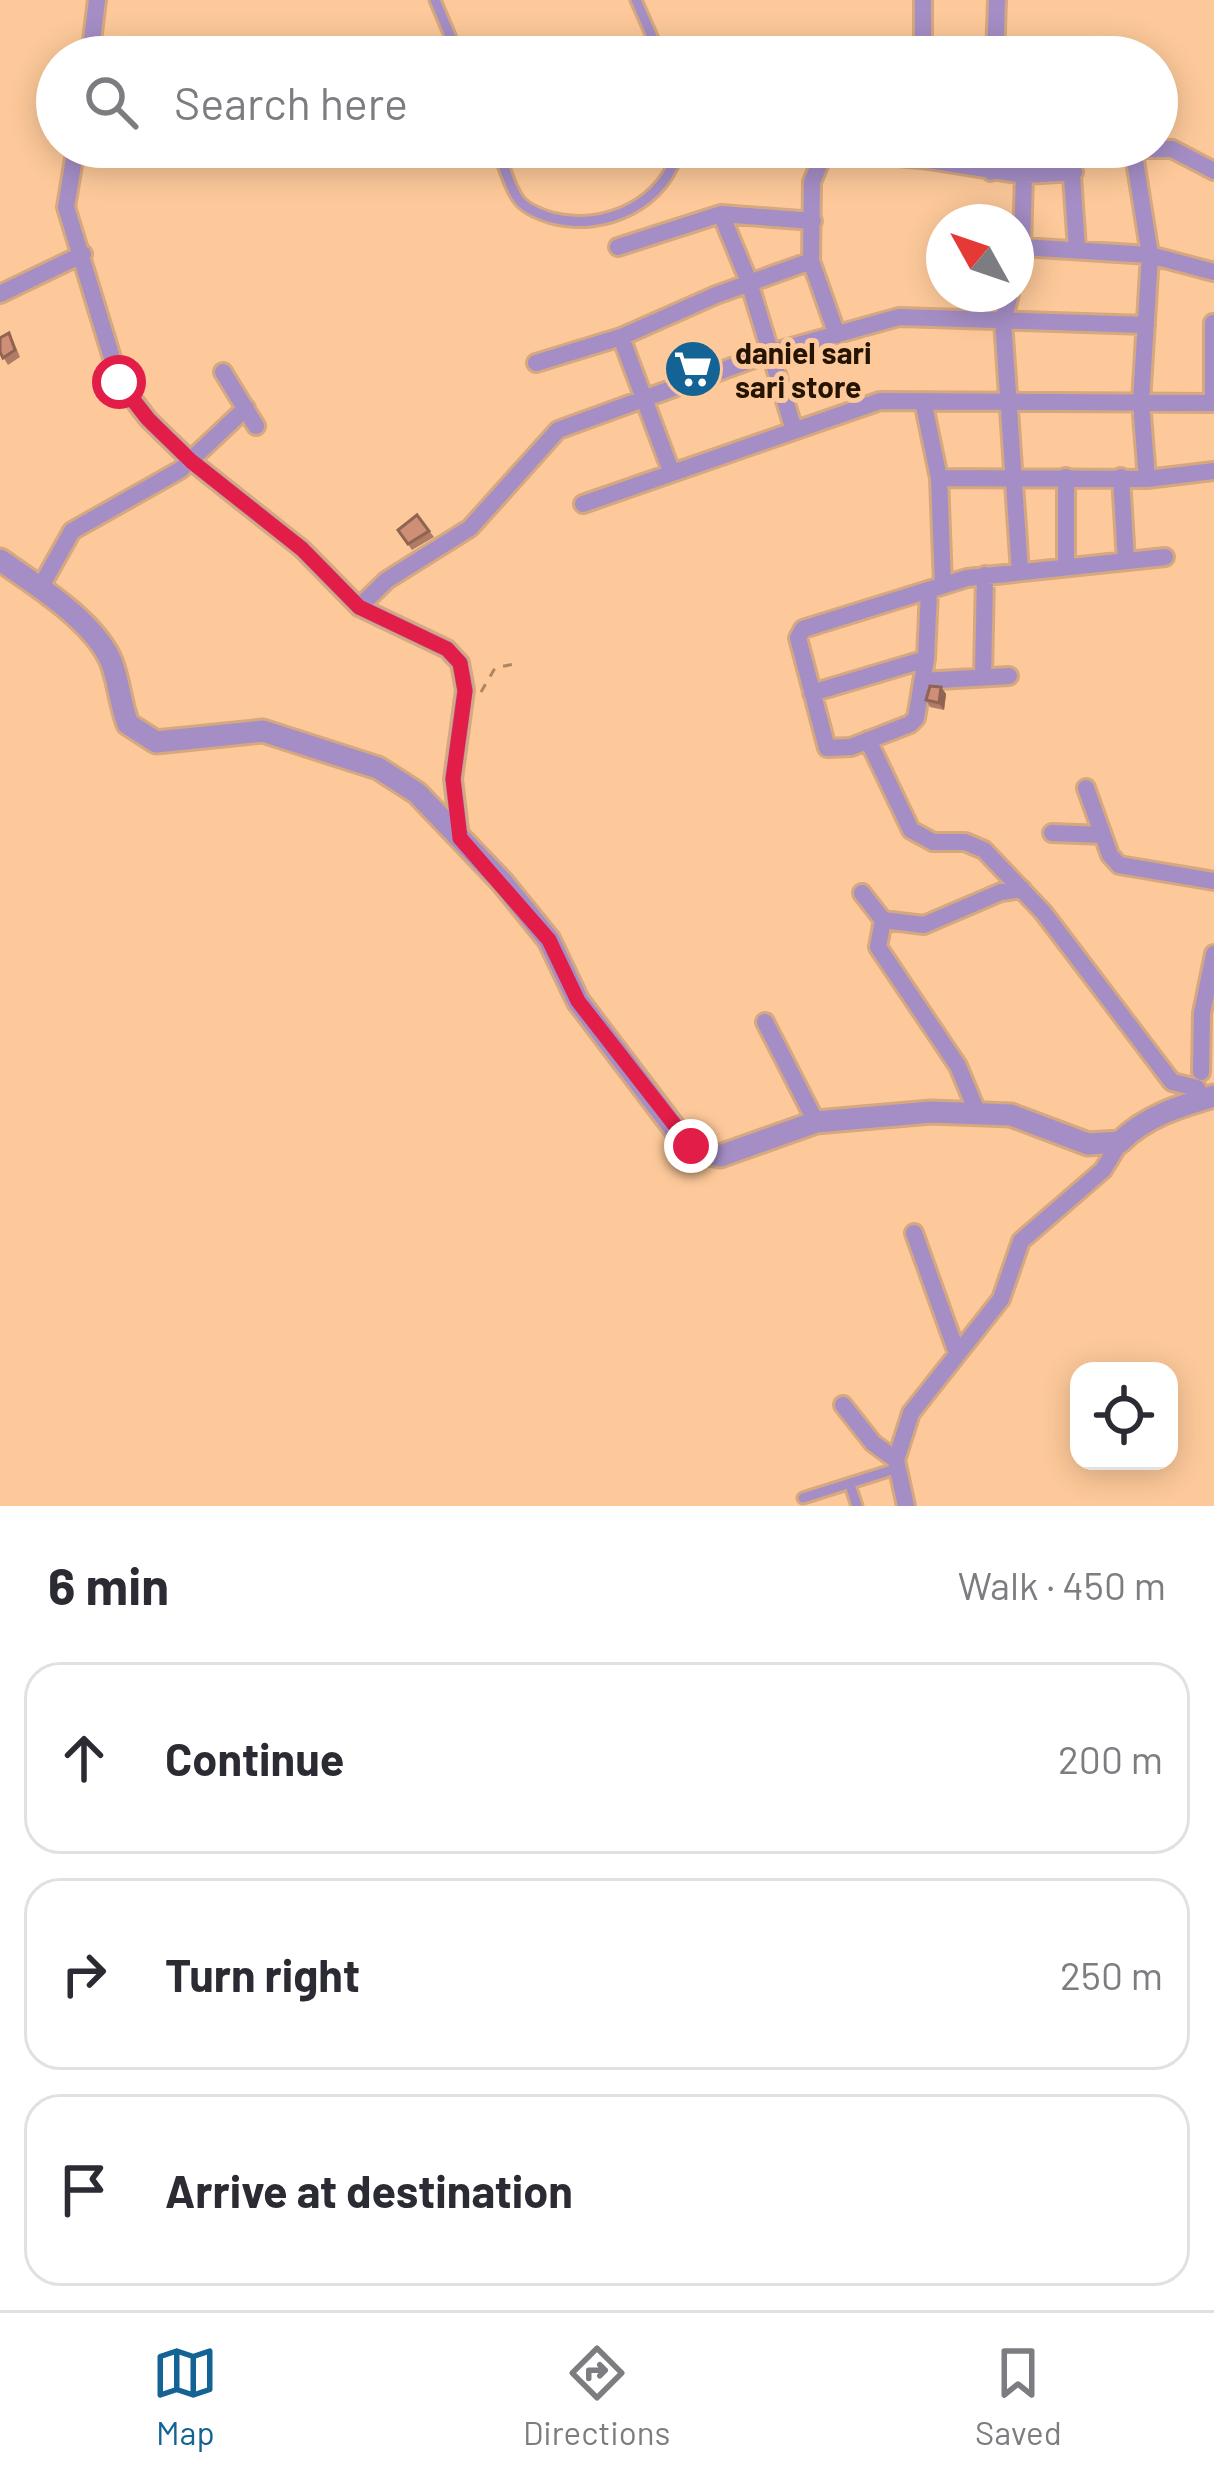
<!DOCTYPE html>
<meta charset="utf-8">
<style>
body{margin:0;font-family:Barlow,sans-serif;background:#f2f2f3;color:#2b2b33}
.controls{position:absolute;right:36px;bottom:36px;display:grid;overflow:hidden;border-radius:24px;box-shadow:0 6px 30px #0003}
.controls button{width:108px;height:108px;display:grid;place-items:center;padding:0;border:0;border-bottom:3px solid #e1e1e2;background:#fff;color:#2b2b33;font:60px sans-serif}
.compass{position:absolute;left:926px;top:204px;width:108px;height:108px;border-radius:50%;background:#fff;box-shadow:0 6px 30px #0003;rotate:310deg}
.stop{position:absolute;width:36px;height:36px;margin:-27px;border:9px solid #e11d48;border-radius:50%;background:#fff}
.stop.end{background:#e11d48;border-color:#fff;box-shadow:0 3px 12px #0008}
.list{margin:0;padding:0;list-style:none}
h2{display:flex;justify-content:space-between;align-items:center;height:156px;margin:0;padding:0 48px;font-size:51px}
h2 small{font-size:39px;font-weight:400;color:#7c7c81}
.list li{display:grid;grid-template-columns:78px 1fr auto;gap:36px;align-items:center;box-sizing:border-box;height:192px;margin:0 24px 24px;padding:0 24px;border:3px solid #e1e1e2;border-radius:36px}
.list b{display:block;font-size:45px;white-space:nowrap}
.list em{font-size:39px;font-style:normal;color:#7c7c81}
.icon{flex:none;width:66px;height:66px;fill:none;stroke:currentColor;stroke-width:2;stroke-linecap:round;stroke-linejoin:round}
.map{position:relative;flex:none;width:1214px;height:1506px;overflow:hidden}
.search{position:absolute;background:#fff;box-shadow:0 6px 30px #0003;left:36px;right:36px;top:36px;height:132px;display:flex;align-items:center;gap:30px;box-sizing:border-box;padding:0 42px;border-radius:66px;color:#7c7c81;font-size:45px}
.sheet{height:804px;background:#fff}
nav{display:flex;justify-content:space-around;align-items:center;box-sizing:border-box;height:168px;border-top:3px solid #e1e1e2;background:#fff;font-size:33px;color:#7c7c81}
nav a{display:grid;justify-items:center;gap:6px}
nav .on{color:#136395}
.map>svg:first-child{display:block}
</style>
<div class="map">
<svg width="1214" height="1506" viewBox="0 0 1214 1506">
<rect width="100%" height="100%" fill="#fdc99a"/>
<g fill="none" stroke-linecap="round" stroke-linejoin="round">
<defs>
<path id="service" d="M435 0 459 57
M636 0 661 57
M497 147C503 163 509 187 519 200 526 209 542 215 552 218 605 232 667 203 679 147
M850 1485 857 1506
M803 1498 895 1469"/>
<path id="minor" d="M90 57 97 0
M923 57V0
M995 57 997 0
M76 147 66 207 119 381 148 419 191 461 302 549 359 607 447 649 460 663 465 690 453 779 460 838
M1070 147 1077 249
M1101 147 1172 149 1214 171
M1133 148 1150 255 1141 402 1147 479
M991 172 992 147
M721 214 749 282 794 430
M618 247 721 214 813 221
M1022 247 1150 255 1214 272
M1016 270 1022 247 1024 175
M0 294 83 254
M1010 294 1003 321 1020 572
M1213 323V403
M837 335 811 261 812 182 825 151 922 159 1024 175 1074 172
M621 337 671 471
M536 363 621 337 716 295 811 261
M223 372 256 426
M923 401 939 478 943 585
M1066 477V567
M1121 477 1126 561
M939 478 1147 479 1214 471
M583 504 880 401 1214 403
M40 588 72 531 180 470 246 408
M929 590 926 659 916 718 910 724 851 747 827 748 798 638 803 629 967 578 1165 557
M359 607 387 580 470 528 558 430 773 352 899 317 1146 325
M983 676 985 575
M922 681 1009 676
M812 693 926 659
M868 740 911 830 933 842H965L984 850 1043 912 1172 1082 1197 1088
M1086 788 1110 855 1119 865 1214 881
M1052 833 1103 835
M862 893 883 920 878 947 958 1066 978 1114
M883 920 924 925 1001 892 1022 889
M765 1022 816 1122
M1201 1072 1202 1013 1214 954
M914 1233 957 1353
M843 1405 873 1443 896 1460
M906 1506 896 1460 911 1413 1001 1299 1021 1241 1103 1170 1120 1142"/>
<path id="tertiary" d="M0 560C35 584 94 621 111 661 119 681 120 704 128 724L156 742 263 731 378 768 417 793 502 882 549 940 578 1001 681 1137 703 1153 720 1156 816 1122 931 1112 1011 1115 1088 1144 1120 1142C1146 1116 1180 1106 1214 1096"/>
</defs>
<use href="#service" stroke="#d6a87f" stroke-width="15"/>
<use href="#minor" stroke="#d6a87f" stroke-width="22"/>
<use href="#tertiary" stroke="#d6a87f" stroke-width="27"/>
<path stroke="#ad8662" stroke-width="3" stroke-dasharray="9 9" stroke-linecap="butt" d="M481 692 495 668 519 663"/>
<use href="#service" stroke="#a58ec6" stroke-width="9"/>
<use href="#minor" stroke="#a58ec6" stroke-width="16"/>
<use href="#tertiary" stroke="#a58ec6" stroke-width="21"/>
</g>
<path fill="#b17b65" d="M13 340 20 357 8 365 0 352Z
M417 515 434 537 412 550 398 530Z
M941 687 946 694 944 710 930 707 926 700Z"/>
<path fill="#906453" d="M941 687 946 694 944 710 939 703Z"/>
<path fill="#ce8f76" stroke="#906453" stroke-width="3" d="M9 333 15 350 3 358 0 352V338Z
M417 515 429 531 408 544 398 530Z
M930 686 941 687 939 703 926 700Z"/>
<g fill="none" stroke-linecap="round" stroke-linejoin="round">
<path stroke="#e11d48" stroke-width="15" d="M119 382 148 419 191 461 302 549 359 607 447 649 460 663 465 691 453 779 460 838 549 940 578 1001 691 1146"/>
</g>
<defs>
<symbol id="supermarket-disc" viewBox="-11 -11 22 22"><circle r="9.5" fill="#136395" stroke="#fdc99a"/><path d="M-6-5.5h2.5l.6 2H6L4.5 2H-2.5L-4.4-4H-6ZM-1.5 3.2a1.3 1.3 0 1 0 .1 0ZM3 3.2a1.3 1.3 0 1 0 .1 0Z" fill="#fff"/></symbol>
</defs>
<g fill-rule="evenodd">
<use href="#supermarket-disc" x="660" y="336" width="66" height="66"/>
</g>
<g text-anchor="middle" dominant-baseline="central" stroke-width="10" stroke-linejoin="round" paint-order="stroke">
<g font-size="30" font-weight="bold" fill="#261403" stroke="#fdc99a" text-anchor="start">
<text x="735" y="352">daniel sari<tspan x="735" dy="34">sari store</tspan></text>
</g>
</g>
</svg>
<div class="controls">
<button><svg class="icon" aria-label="locate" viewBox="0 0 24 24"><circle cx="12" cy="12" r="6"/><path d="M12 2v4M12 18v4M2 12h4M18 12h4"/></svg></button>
</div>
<svg class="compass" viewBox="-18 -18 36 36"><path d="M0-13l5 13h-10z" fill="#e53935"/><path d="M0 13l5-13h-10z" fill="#7c7c81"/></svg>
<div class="stop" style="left:119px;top:382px"></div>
<div class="stop end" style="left:691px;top:1146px"></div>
<div class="search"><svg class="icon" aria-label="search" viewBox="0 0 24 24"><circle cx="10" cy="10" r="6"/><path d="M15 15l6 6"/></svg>Search here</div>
</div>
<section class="sheet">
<h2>6 min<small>Walk · 450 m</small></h2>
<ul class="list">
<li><svg class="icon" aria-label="ahead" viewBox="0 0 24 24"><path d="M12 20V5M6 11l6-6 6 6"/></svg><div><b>Continue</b></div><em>200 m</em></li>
<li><svg class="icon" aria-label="right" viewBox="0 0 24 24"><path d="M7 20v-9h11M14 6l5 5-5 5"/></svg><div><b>Turn right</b></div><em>250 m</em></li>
<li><svg class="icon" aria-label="arrive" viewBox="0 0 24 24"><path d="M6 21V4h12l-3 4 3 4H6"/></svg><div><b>Arrive at destination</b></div></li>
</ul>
</section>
<nav>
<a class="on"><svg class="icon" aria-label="map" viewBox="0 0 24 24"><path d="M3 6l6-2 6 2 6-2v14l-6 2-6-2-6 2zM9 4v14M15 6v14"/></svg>Map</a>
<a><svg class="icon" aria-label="directions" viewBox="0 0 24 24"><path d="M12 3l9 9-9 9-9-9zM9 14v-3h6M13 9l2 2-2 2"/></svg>Directions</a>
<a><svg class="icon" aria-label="saved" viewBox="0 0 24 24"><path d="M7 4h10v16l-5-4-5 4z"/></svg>Saved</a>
</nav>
